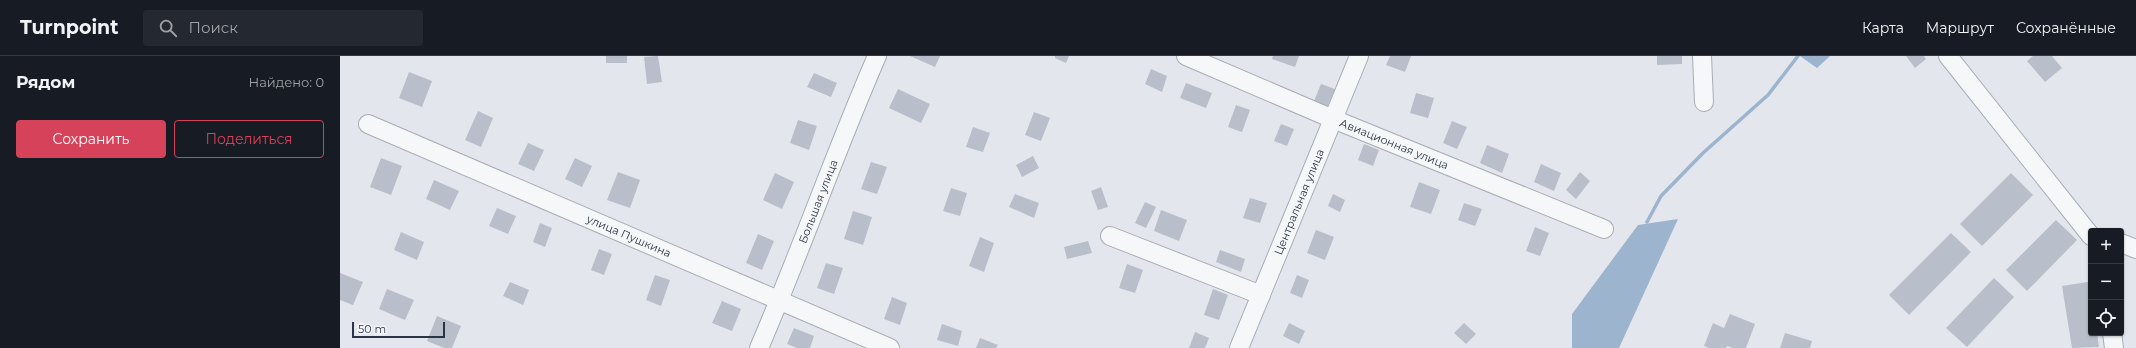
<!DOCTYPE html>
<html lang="ru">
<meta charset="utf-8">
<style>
body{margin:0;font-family:Montserrat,sans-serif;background:#242831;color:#f1f3f6}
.controls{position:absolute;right:12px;bottom:12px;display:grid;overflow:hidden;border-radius:4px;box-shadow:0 1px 3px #0004}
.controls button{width:36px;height:36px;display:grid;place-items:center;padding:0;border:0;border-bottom:1px solid #363941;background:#171b24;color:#f1f3f6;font:20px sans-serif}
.scale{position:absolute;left:12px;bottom:10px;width:93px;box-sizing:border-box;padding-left:4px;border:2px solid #293445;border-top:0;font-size:11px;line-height:14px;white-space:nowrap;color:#293445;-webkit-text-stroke:3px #f3f5f9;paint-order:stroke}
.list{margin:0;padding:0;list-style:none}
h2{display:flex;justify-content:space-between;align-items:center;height:52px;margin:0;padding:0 16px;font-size:17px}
h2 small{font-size:13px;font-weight:400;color:#9ea1a6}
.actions{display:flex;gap:8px;padding:12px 16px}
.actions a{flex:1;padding:9px 0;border:1px solid #d6425a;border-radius:4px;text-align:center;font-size:14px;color:#d6425a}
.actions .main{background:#d6425a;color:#fff}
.icon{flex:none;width:22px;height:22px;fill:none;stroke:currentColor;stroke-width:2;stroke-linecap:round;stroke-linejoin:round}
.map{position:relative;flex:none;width:1796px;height:292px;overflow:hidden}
header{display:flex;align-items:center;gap:24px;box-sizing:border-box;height:56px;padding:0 20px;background:#171b24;border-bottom:1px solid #363941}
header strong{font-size:19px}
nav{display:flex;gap:22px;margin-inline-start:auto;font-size:14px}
.search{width:280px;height:36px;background:#242831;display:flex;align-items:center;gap:10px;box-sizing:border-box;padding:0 14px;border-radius:4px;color:#9ea1a6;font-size:15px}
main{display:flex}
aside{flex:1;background:#171b24}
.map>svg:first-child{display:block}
</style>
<header>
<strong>Turnpoint</strong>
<div class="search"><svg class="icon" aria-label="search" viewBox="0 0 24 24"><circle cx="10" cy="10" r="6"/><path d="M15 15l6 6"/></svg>Поиск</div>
<nav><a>Карта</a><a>Маршрут</a><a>Сохранённые</a></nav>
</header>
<main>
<aside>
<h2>Рядом<small>Найдено: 0</small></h2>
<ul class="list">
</ul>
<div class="actions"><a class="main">Сохранить</a><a>Поделиться</a></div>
</aside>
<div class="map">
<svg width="1796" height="292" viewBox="0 0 1796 292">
<rect width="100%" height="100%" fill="#e3e6ec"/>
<path fill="#9cb4cd" d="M1460 0H1490L1477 12Z
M1338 163 1279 292H1232V258L1298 169Z"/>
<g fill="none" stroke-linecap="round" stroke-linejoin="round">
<path stroke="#9cb4cd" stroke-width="3.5" d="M1307 166 1321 140 1363 97 1428 39 1458 0"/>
</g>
<path fill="#b9bfca" d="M266 0H287V7H266Z
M318 0 322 26 307 28 304 1Z
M570 0H600L595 11Z
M715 0H729L726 7 715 2Z
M933 0H959L955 11 932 3Z
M1050 0H1071L1065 16 1046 9Z
M1317 0H1342V8L1317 9Z
M1566 0H1584L1586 3 1575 12Z
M1693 0H1712L1722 12 1705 26 1687 5Z
M811 13 827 20 822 36 805 28Z
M69 16 92 25 82 51 59 42Z
M474 17 497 27 491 41 467 31Z
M846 27 872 37 866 52 840 42Z
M981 28 995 33 987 51 974 45Z
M558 33 590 48 581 67 549 52Z
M1076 37 1094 42 1088 62 1070 57Z
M896 49 910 54 902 76 888 71Z
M138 55 153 62 141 91 125 84Z
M694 56 710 62 701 85 685 79Z
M458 64 477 70 469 94 450 87Z
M1112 65 1127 71 1117 93 1103 87Z
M941 68 954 73 947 90 934 85Z
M633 71 650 77 643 96 626 91Z
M188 87 204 94 194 115 178 108Z
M1024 88 1039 94 1033 110 1018 104Z
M1147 89 1169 98 1162 117 1140 107Z
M693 100 699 112 682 121 676 109Z
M41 102 62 110 51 139 30 131Z
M235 102 252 110 242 131 225 123Z
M531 106 547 111 537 138 521 133Z
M1201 108 1221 117 1214 135 1194 126Z
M278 116 300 124 290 152 267 144Z
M1240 116 1250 125 1236 143 1226 134Z
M435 117 454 126 442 153 423 144Z
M1671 117 1693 139 1642 190 1620 168Z
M94 124 119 135 110 154 86 143Z
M1079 126 1100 134 1091 158 1070 151Z
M761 131 768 151 758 154 751 135Z
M611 132 627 137 620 160 603 155Z
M675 138 699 147 694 162 669 151Z
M993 138 1005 144 1000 156 988 150Z
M910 142 927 147 920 167 903 162Z
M805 146 816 151 806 172 795 167Z
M1124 147 1142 153 1135 170 1118 164Z
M157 152 176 160 168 178 149 170Z
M821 154 847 164 839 185 814 175Z
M513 155 532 161 523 189 504 183Z
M1716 164 1737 184 1687 235 1666 214Z
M200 167 212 172 205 191 193 186Z
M1195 171 1209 177 1200 200 1186 195Z
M976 174 994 181 985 204 967 197Z
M61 176 84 186 77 204 54 194Z
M1611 177 1631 196 1569 259 1549 239Z
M418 178 434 185 422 214 406 207Z
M640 181 654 187 644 216 629 210Z
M748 185 752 197 727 203 724 191Z
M259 193 272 198 264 219 251 214Z
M880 194 905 203 901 216 876 206Z
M486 207 503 212 494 238 477 232Z
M787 208 803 214 795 237 779 232Z
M0 217 23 226 13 249 0 244Z
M315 219 330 224 321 250 306 244Z
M957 219 969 224 962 242 950 237Z
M1654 222 1674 241 1627 291 1606 272Z
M170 226 189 234 183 249 163 240Z
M1748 226 1751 242V277H1757L1759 291 1732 292 1722 230Z
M47 233 74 244 65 264 39 253Z
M873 233 888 239 879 264 864 259Z
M552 241 567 247 560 269 544 263Z
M382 245 401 253 392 275 372 267Z
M1390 258 1415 268 1406 292H1393L1387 290 1386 292H1369L1364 290 1373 267 1384 272Z
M97 260 121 270 112 292H104L87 285Z
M949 267 965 275 959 288 943 280Z
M1124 267 1136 278 1126 288 1114 277Z
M602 268 622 275 618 290 597 284Z
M454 272 474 280 470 292H457L447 288Z
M855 276 869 282 865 292H849Z
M1445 277 1472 285 1470 292H1440Z
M640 282 658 289 656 292H636Z"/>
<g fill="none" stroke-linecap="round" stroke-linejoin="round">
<defs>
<g id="minor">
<path id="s1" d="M846 0 993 63 1264 173"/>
<path d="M1362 0 1364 46"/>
<path d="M1608 0 1751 180"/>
<path id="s2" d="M28 68 550 292"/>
<path d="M770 180 921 239"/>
<path d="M1781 187 1796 193"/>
<path d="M1772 277 1774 292"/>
<path id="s3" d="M419 292C461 195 495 96 537 0"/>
<path id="s4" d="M899 292 1019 0"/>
</g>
</defs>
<use href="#minor" stroke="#a7adb7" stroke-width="20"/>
<use href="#minor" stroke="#f6f7f9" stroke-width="18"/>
</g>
<g text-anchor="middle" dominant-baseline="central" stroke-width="3.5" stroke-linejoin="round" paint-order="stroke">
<g font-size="11" fill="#293445" stroke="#f3f5f9">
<text stroke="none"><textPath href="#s1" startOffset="226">Авиационная улица</textPath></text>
<text stroke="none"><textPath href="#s3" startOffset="158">Большая улица</textPath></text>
<text stroke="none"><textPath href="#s4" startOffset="158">Центральная улица</textPath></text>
<text stroke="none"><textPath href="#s2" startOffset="284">улица Пушкина</textPath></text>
</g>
</g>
</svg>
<div class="controls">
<button>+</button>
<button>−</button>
<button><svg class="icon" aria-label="locate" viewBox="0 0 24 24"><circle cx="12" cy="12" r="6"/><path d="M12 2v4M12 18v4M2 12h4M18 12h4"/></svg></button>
</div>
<div class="scale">50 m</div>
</div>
</main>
